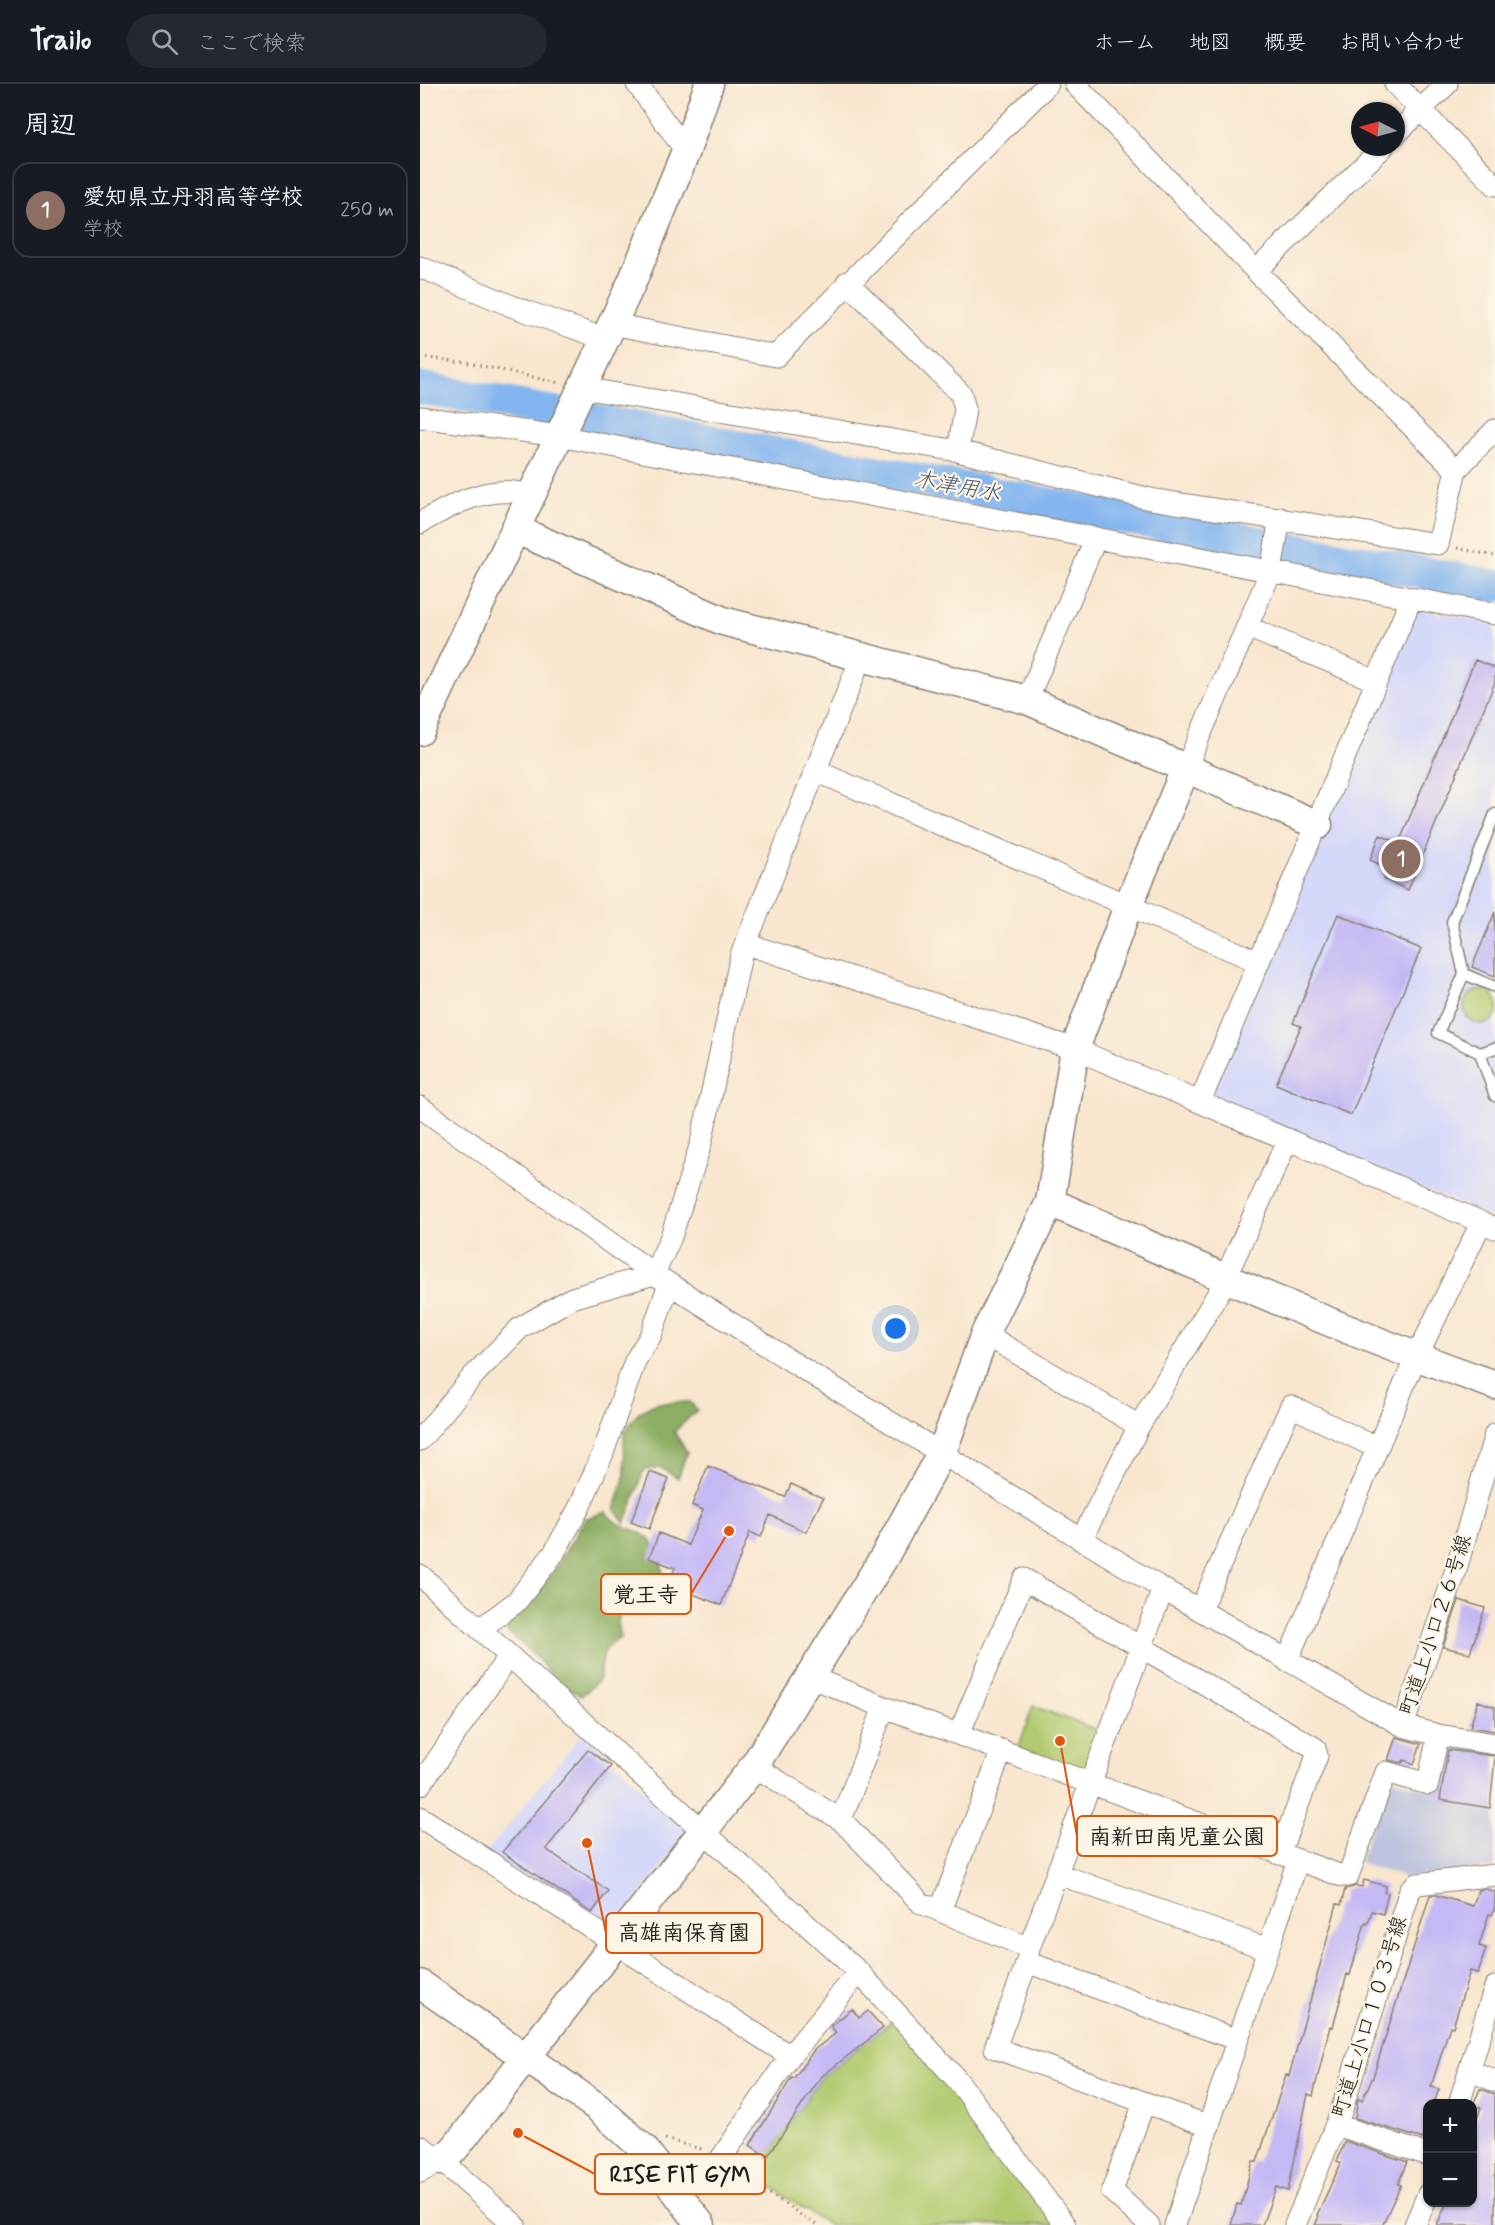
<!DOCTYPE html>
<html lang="ja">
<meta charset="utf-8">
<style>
body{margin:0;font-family:Mynerve,"Klee One",sans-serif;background:#242831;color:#f1f3f6}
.controls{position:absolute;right:18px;bottom:18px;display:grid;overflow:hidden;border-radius:12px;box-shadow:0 2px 4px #0004}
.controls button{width:54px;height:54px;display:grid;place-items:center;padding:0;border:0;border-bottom:2px solid #363941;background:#171b24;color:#f1f3f6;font:30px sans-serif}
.compass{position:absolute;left:931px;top:18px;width:54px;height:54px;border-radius:50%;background:#171b24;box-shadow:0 2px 4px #0004;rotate:276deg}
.you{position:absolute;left:476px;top:1245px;width:21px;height:21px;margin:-15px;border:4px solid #fff;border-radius:50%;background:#1a73e8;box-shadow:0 0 0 9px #1a73e833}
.badge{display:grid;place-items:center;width:39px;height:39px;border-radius:50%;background:#8c9099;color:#fff;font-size:20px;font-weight:700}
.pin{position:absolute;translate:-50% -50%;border:3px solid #fff;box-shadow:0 2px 6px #0006}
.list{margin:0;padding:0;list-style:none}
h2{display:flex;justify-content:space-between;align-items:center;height:78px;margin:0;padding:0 24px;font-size:26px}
h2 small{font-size:20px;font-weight:400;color:#9ea1a6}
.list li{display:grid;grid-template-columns:39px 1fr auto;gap:18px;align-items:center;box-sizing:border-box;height:96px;margin:0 12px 12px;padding:0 12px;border:2px solid #363941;border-radius:18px}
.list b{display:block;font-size:22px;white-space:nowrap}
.list p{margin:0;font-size:20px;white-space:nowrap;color:#9ea1a6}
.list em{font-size:20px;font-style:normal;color:#9ea1a6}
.icon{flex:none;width:33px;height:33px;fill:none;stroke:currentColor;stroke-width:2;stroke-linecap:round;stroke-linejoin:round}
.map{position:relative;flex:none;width:1075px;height:2141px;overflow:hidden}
header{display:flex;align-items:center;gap:36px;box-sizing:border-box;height:84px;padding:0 30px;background:#171b24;border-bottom:2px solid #363941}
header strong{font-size:28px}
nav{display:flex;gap:33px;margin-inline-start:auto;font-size:21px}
.search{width:420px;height:54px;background:#242831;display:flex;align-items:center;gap:15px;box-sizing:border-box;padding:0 21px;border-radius:33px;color:#9ea1a6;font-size:22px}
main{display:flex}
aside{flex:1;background:#171b24}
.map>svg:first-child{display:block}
</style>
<header>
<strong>Trailo</strong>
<div class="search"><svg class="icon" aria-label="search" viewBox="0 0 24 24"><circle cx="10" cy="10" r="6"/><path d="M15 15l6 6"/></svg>ここで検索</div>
<nav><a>ホーム</a><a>地図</a><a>概要</a><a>お問い合わせ</a></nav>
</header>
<main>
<aside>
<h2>周辺<small></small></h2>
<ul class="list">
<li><span class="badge" style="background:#8d6e63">1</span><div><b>愛知県立丹羽高等学校</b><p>学校</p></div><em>250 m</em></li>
</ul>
</aside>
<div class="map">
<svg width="1075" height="2141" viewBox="0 0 1075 2141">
<rect width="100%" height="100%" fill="#fcf5e5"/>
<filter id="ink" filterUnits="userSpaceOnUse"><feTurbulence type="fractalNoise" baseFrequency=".0167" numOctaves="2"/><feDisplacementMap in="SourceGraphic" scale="12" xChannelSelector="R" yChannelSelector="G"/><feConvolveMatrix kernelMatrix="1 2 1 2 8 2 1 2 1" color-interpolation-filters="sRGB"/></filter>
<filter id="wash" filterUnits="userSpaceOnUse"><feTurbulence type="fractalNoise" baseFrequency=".008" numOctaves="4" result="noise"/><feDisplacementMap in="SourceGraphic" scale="24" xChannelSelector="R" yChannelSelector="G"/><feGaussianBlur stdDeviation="1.35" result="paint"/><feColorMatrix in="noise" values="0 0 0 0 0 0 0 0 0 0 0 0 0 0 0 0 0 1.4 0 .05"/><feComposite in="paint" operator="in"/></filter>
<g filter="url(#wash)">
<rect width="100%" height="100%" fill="#f8e6ce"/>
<path fill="#d4d8f9" d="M993 524 1075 540V1135L793 1016 791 1010Z
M163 1649 269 1748 191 1847 65 1770Z"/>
<path fill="#bdc3de" d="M1021 1658 1075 1666V1783L985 1793 939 1779 969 1694 1011 1707Z"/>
<path fill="#b1ca6f" stroke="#667346" stroke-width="1.5" d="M1044 923a17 17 0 1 1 34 0a17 17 0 1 1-34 0Z
M613 1622 683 1648 670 1683 661 1688 598 1665Z
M475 1935 535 2002 638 2141H408L334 2091 401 1993Z"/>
<path fill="#8cae62" stroke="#54653f" stroke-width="1.5" d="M270 1318 277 1326 254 1348 267 1368 258 1394 241 1384 224 1386 205 1440 195 1426 205 1390 204 1349 219 1328 237 1319Z
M186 1428C198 1443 200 1440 217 1447 236 1454 244 1480 243 1499 215 1504 191 1523 200 1554L185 1565 178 1597 161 1612 137 1597 114 1571 86 1546 87 1538C119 1519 145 1467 165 1435Z"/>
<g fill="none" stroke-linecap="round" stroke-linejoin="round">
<path stroke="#83b5f0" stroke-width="33" d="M0 304 1075 502"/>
</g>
<g id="blocks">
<path fill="#c4b8f5" d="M1055 576 1075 584V598L988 806 964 795 968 784 950 776 960 751 979 759Z
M1075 828V892L1052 883Z
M918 830 1001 865 931 1031 856 1000 881 942 873 939Z
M288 1382 365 1413 371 1400 403 1414 386 1448 350 1431 341 1453 330 1448 301 1521 248 1500 255 1484 229 1474 239 1449 268 1461 283 1426 272 1421Z
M230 1388 249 1395 229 1445 211 1438Z
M1039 1516 1065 1524 1050 1569 1023 1563Z
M1058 1617 1075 1623V1647L1050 1643Z
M976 1653 1001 1660 994 1680 984 1676 982 1679 968 1676Z
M168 1666 191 1682 126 1765 188 1807 172 1829 82 1768Z
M1028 1666 1075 1672 1070 1724 1020 1716Z
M944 1796 966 1802 964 1808 968 1809 963 1830 952 1827 948 1840 945 1839 930 1891 927 1890 913 1943 910 1942 893 2012 888 2010 868 2107 856 2103 842 2141H811L817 2120 821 2121 833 2077 837 2078 866 1991 869 1992 917 1820 921 1821 925 1805 936 1802 942 1803Z
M1066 1805 1075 1808V1823L1072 1831 1069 1830 1059 1862 1066 1864 1058 1889 1050 1887 1033 1943 1030 1942 1011 2003 1019 2005 1014 2019H1008V2041L1003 2055 935 2034 938 2015 942 2016 953 1993 1010 1811H1016L1053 1822 1058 1806Z
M432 1925 439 1934 448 1927 463 1944 401 1993 347 2073 330 2061 372 1993 374 1994 394 1966 416 1949 411 1942Z
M1060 2005 1075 2010V2141H1017L1027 2118H1053V2045L1061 2024 1053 2021Z
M925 2057 987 2078 978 2100 981 2101 962 2141H895L899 2132 897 2131 921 2079 917 2077Z"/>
</g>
</g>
<g filter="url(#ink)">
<use href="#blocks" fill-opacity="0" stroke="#8a8175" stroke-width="1.5"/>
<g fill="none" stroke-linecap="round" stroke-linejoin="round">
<defs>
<path id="lane" d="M1044 890 1032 838 1075 730
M1075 903 1044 890 1018 949 1060 969 1075 964
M1060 969 1075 1012"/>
<path id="street" d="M217 0 266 67
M655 0 836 187 1036 386
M975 0 1075 101
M976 50 1027 0
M0 183 94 223 185 255
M836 187 963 63
M427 198 541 310 545 325 538 367 730 415 1018 460 1036 386 1075 346
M192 240 356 272 628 0
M162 304 538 367
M0 333 139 352 1075 530
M0 439C33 420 72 398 111 412
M827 543 956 597
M607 616 676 454
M765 686 851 487 860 434
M396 687 839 878
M326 860 655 965 1075 1144
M780 1018 991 515
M0 1023 234 1190 385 1286 743 1505 983 1642
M565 1250 719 1342
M1075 1350 1035 1489 983 1642 1018 1651 1075 1660
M0 1356 54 1291 100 1244 152 1214 234 1190 251 1153 281 1059 321 871 441 574
M661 1456 719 1342 799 1208 868 1055
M0 1491 439 1888 539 1998 645 2141
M743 1505 609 1864 607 1878 575 1964 789 2042
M780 1526 871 1322 957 1364
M60 1545 96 1518 134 1469 159 1424 183 1369 215 1277 231 1251 249 1200
M867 1577 990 1287 1061 1139
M388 1592 464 1623 878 1776 755 2141
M539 1650 604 1495 895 1664 897 1672 859 1770
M334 1682 421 1736 501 1819 609 1864
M0 1701 89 1572
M0 1733 370 1972
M421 1736 464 1623
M878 1776 922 1792H928L966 1688 1008 1700 1018 1651
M638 1790 847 1865
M520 1827 582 1666
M607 1878 817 1956
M1049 1986 1075 1997
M724 2019 692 2107 729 2141
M1039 2020 1075 1903
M917 2041 1008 2071
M0 2062 22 2077 95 2141
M300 2076 370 1972 439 1888
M0 2088 22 2077
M875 2141 921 2028 990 1806 997 1800 1075 1791
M995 2141 1008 2110"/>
<path id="secondary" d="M95 445 303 537 607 616 898 741
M0 647 212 198 266 67 289 0
M630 1118C777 1182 924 1248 1075 1301
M0 1900 177 2023 224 2065 281 2141
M22 2077 35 2064 334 1682 463 1475 522 1368 565 1250 630 1118 655 965 708 822 765 686"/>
</defs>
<use href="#lane" stroke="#8a8175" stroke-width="13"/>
<use href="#street" stroke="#8a8175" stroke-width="23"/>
<use href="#secondary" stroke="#8a8175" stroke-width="31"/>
<path stroke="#8a8175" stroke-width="3" stroke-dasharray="1.5 4.5" stroke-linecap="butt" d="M0 273 45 278 139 299
M1037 464 1075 472
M245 2055 285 2066
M315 2086 396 2141"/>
<use href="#lane" stroke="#fff" stroke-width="10"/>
<use href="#street" stroke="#fff" stroke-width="21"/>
<use href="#secondary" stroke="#fff" stroke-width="28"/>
</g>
</g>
<g text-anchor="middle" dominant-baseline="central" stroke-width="4.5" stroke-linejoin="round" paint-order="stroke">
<g font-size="21" fill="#1c1c1c" stroke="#fcf5e5">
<text transform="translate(1016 1541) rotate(-72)">町道上小口２６号線</text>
<text transform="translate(950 1933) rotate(-73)">町道上小口１０３号線</text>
</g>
<g font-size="22" font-style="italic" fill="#455971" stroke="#fcf5e5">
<text transform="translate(537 403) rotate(10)">木津用水</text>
</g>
</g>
<path fill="none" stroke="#de560d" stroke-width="2" d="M309 1447L271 1510M640 1657L657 1752M167 1759L186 1849M98 2049L175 2090"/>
<g fill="#de560d" stroke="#fcf5e5" stroke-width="2">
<circle cx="309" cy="1447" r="6"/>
<circle cx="640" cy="1657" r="6"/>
<circle cx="167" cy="1759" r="6"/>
<circle cx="98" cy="2049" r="6"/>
</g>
<g fill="#fcf5e5" stroke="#de560d" stroke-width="2">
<rect x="181" y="1490" width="90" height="40" rx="6"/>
<rect x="657" y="1732" width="200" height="40" rx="6"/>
<rect x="186" y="1829" width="156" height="40" rx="6"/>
<rect x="175" y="2070" width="170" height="40" rx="6"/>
</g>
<g font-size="22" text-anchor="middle" font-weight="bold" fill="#1c1c1c">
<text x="226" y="1518">覚王寺</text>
<text x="757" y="1760">南新田南児童公園</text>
<text x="264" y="1856">高雄南保育園</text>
<text x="260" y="2098">RISE FIT GYM</text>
</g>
</svg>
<div class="controls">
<button>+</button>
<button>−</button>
</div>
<svg class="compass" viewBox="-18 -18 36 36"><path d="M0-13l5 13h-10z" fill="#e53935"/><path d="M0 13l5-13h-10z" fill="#9ea1a6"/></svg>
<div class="you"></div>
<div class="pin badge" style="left:981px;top:775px;background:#8d6e63">1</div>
</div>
</main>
